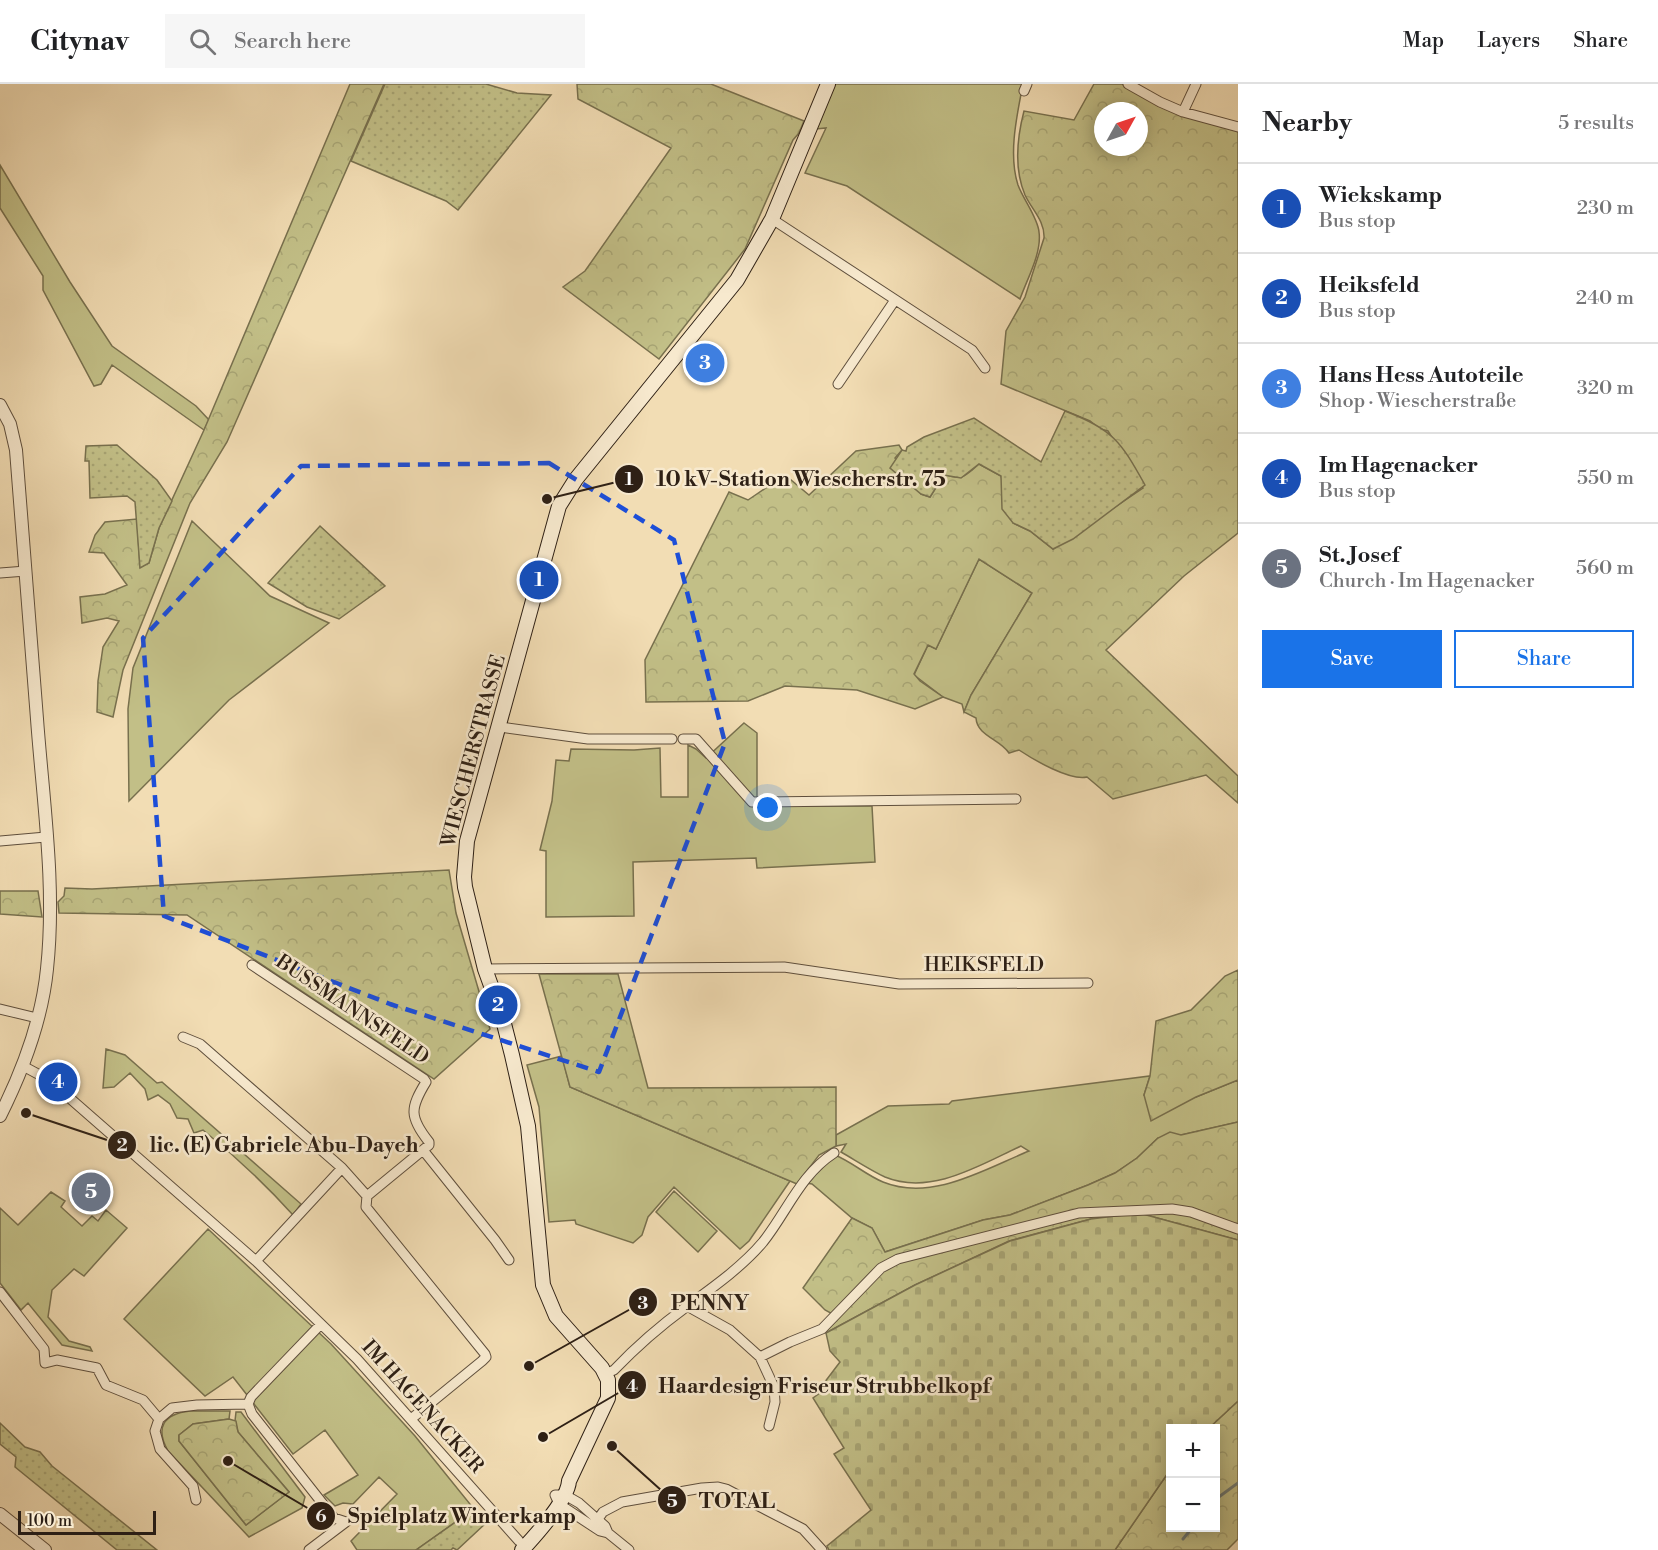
<!DOCTYPE html>
<meta charset="utf-8">
<style>
body{margin:0;font-family:"Libre Bodoni",serif;background:#f6f6f6;color:#202124}
.controls{position:absolute;right:18px;bottom:18px;display:grid;overflow:hidden;border-radius:0px;box-shadow:0 3px 15px #0003}
.controls button{width:54px;height:54px;display:grid;place-items:center;padding:0;border:0;border-bottom:2px solid #e0e0e0;background:#fff;color:#202124;font:30px sans-serif}
.compass{position:absolute;left:1094px;top:18px;width:54px;height:54px;border-radius:50%;background:#fff;box-shadow:0 3px 15px #0003;rotate:50deg}
.scale{position:absolute;left:18px;bottom:15px;width:138px;box-sizing:border-box;padding-left:6px;border:3px solid #2e2015;border-top:0;font-size:16px;line-height:21px;white-space:nowrap;color:#2e2015;-webkit-text-stroke:4px #f7e9ce;paint-order:stroke}
.you{position:absolute;left:768px;top:724px;width:21px;height:21px;margin:-15px;border:4px solid #fff;border-radius:50%;background:#1a73e8;box-shadow:0 0 0 9px #1a73e833}
.badge{display:grid;place-items:center;width:39px;height:39px;border-radius:50%;background:#1a73e8;color:#fff;font-size:20px;font-weight:700}
.pin{position:absolute;translate:-50% -50%;border:3px solid #fff;box-shadow:0 2px 6px #0006}
.list{margin:0;padding:0;list-style:none}
h2{display:flex;justify-content:space-between;align-items:center;height:78px;margin:0;padding:0 24px;font-size:26px}
h2 small{font-size:20px;font-weight:400;color:#757577}
.list li{display:grid;grid-template-columns:39px 1fr auto;gap:18px;align-items:center;box-sizing:border-box;height:90px;padding:0 24px;border-top:2px solid #e0e0e0}
.list b{display:block;font-size:22px;white-space:nowrap}
.list p{margin:0;font-size:20px;white-space:nowrap;color:#757577}
.list em{font-size:20px;font-style:normal;color:#757577}
.actions{display:flex;gap:12px;padding:18px 24px}
.actions a{flex:1;padding:14px 0;border:2px solid #1a73e8;border-radius:0px;text-align:center;font-size:21px;color:#1a73e8}
.actions .main{background:#1a73e8;color:#fff}
.icon{flex:none;width:33px;height:33px;fill:none;stroke:currentColor;stroke-width:2;stroke-linecap:round;stroke-linejoin:round}
.map{position:relative;flex:none;width:1238px;height:1466px;overflow:hidden}
header{display:flex;align-items:center;gap:36px;box-sizing:border-box;height:84px;padding:0 30px;background:#fff;border-bottom:2px solid #e0e0e0}
header strong{font-size:28px}
nav{display:flex;gap:33px;margin-inline-start:auto;font-size:21px}
.search{width:420px;height:54px;background:#f6f6f6;display:flex;align-items:center;gap:15px;box-sizing:border-box;padding:0 21px;border-radius:0px;color:#757577;font-size:22px}
main{display:flex}
aside{flex:1;background:#fff}
.map>svg:first-child{display:block}
</style>
<header>
<strong>Citynav</strong>
<div class="search"><svg class="icon" aria-label="search" viewBox="0 0 24 24"><circle cx="10" cy="10" r="6"/><path d="M15 15l6 6"/></svg>Search here</div>
<nav><a>Map</a><a>Layers</a><a>Share</a></nav>
</header>
<main>
<div class="map">
<svg width="1238" height="1466" viewBox="0 0 1238 1466">
<defs>
<pattern id="forest-crowns" width="20" height="18" patternUnits="userSpaceOnUse" patternTransform="scale(1.5)"><rect width="20" height="18" fill="#c2bf87"/><path d="M2 6a3 3 0 1 1 6 0M12 15a3 3 0 1 1 6 0" fill="none" stroke="#a7a474"/></pattern>
<pattern id="cemetery-stones" width="16" height="16" patternUnits="userSpaceOnUse" patternTransform="scale(1.5)"><rect width="16" height="16" fill="#c2bf87"/><path d="M2 7V4a2 2 0 0 1 4 0v3zM10 15v-3a2 2 0 0 1 4 0v3z" fill="#a7a474"/></pattern>
<pattern id="garden-dots" width="8" height="8" patternUnits="userSpaceOnUse" patternTransform="scale(1.5)"><rect width="8" height="8" fill="#c2bf87"/><path d="M2 2h.1M6 6h.1" fill="none" stroke="#a7a474" stroke-width="1.8" stroke-linecap="round"/></pattern>
</defs>
<rect width="100%" height="100%" fill="#f2ddb4"/>
<filter id="stains"><feTurbulence type="fractalNoise" baseFrequency=".00333" numOctaves="4"/><feColorMatrix values="0 0 0 0 .2 0 0 0 0 .09 0 0 0 0 .02 0 0 0 .5 -.17"/></filter>
<radialGradient id="worn" r=".72"><stop offset=".6" stop-color="#630" stop-opacity="0"/><stop offset="1" stop-color="#630" stop-opacity=".3"/></radialGradient>
<path fill="#c2bf87" stroke="#78704e" stroke-width="1.5" d="M835 0H1023C1017 31 1008 70 1018 101 1023 115 1038 134 1039 148 1042 169 1027 195 1020 215L847 102 805 89 826 44 816 45Z
M0 81 70 198 112 262 196 322 209 336 204 346 112 281 101 300 94 302 43 206V192L0 124Z
M192 437 270 512 329 539 229 616 129 717 128 625 133 584Z
M979 475 1032 509 971 611 964 628 962 620 943 613 914 591 928 561 936 565Z
M744 639 757 649V722H872L875 778 757 784 756 774 633 778 634 832 546 833V767L540 766 552 717 556 676 569 677 571 665 634 666 660 664 661 713H688V661L696 665 706 674Z
M106 965 125 971 157 999 162 998 301 1120 293 1131C265 1100 235 1072 203 1046L194 1049 188 1035 177 1034 170 1020 158 1011 148 1016 145 1005 130 989 114 1003 103 1004Z
M562 972 570 1003 790 1097 749 1157 740 1165 674 1103 648 1133 642 1151 633 1159 576 1140 575 1136 549 1138 539 1023 527 981Z
M1150 992 1144 1011 1196 1013 1238 996V1038L1181 1051 1158 1054 1137 1074 1115 1089 1088 1101 1010 1131 983 1136 885 1168 872 1144 852 1134 812 1100 806 1099 835 1071C852 1078 866 1091 883 1098 932 1118 985 1085 1029 1067L1021 1062C980 1081 931 1112 885 1093 870 1086 855 1076 841 1068L846 1060 836 1062V1051L888 1022 949 1020 952 1017Z
M674 1107 717 1147 698 1168 656 1128Z
M51 1108 65 1117 61 1123 82 1142 92 1132 98 1137 106 1126 127 1144 84 1192 74 1185 52 1206 48 1233 69 1257 90 1263 92 1267 62 1261 28 1219 21 1226 0 1199V1124L18 1141Z
M208 1145 331 1260 415 1352 474 1425 416 1466H357L351 1457 397 1410 379 1393 353 1420 343 1419 335 1422 324 1411 358 1391 325 1346 293 1370 233 1293 205 1312 124 1235Z
M190 1327H230L229 1335 193 1340 179 1351V1357L246 1441 289 1408 238 1348 235 1337 236 1328H241L305 1413 302 1424 249 1453 168 1367C155 1344 163 1330 190 1327Z"/>
<path fill="url(#forest-crowns)" stroke="#78704e" stroke-width="1.5" fill-rule="evenodd" d="M350 0H384L227 358 190 419 123 586 113 633 97 628 98 597 103 563 119 537 107 534 82 539 80 513 105 510 127 501 104 469 89 468 95 451 105 438 137 435 140 483 149 479 159 444 204 346Z
M577 0H711L804 37 799 49 793 56 745 165 659 275 563 203 585 187 671 64 578 15Z
M1094 0H1122L1183 32 1238 44V449L1184 492 1106 566 1238 692V719L1206 691 1113 715 1087 693C1070 697 1034 676 1019 666L1009 669C1000 655 977 652 976 634L964 628 971 611 1032 509 979 475 936 565 928 561 914 590 920 597 943 613 915 625 857 606 785 602 748 617 646 618 645 576 729 408 748 416 785 391 809 411 856 367 899 361 902 366 895 374 921 410 930 413 944 390C963 397 965 392 979 380L1001 392 1013 439 1030 447 1053 465 1143 404 1108 347 1100 345 1090 337 1001 300 1006 247 1025 213 1044 154C1045 137 1032 126 1025 111 1014 85 1017 54 1024 27L1074 36ZM1103 27H1139V63H1103Z
M449 786 456 829 490 945 434 995 187 831 59 829 58 818 64 812 65 804 92 805Z
M0 807H38L42 833 0 830Z
M1238 886V996L1196 1013 1151 1037 1144 1011 1150 992 1156 937 1191 926 1225 892Z
M539 890H618L648 1004 836 1003V1062L819 1071 797 1100 570 1003Z
M1238 1038V1156L1139 1129 1091 1135 1009 1157 915 1201 826 1249 825 1247 838 1233 825 1226 803 1204 852 1134 872 1144 885 1168 983 1136 1010 1131 1088 1101 1115 1089 1137 1074 1158 1054 1170 1048 1181 1051Z
M1238 1317V1455L1227 1466H1115L1170 1386V1444H1216V1344H1209Z
M229 1335 236 1337 238 1348 289 1408 246 1441 179 1357V1351L193 1340Z"/>
<path fill="url(#cemetery-stones)" stroke="#78704e" stroke-width="1.5" d="M1139 1129 1238 1156V1317L1209 1344H1170V1386L1115 1466H829L827 1462 871 1426 834 1370 844 1364 813 1314 820 1309 818 1307 840 1278 830 1267 826 1249 915 1201 1010 1157 1091 1135Z"/>
<path fill="url(#garden-dots)" stroke="#78704e" stroke-width="1.5" d="M385 0H486L517 9 551 11 458 126 446 117 351 77Z
M1065 327C1113 346 1120 356 1145 401L1073 455 1053 465 1030 447 1013 439 1002 425 1001 392 979 380 961 394 944 391 930 413 921 410 890 384 902 366 906 367 907 363 924 353 974 334 1041 378Z
M117 361 157 396 172 417 159 444 149 479 140 484 135 418 127 412 90 414 89 377H85L86 362Z
M320 442 385 502 339 535 307 523 268 499Z
M0 1339 25 1363 40 1368 52 1382 157 1466H117L15 1383 16 1373 0 1360Z
M474 1425 485 1440 457 1466 453 1464 451 1466H416Z"/>
<g fill="none" stroke-linecap="round" stroke-linejoin="round">
<path stroke="#717c76" stroke-width="3" d="M1216 1415 1238 1399
M1183 1455 1192 1444"/>
<defs>
<path id="minor" d="M1128 0 1160 18 1183 28 1238 43
M1024 7 1027 0
M1183 28 1196 0
M772 135 972 266 985 284
M838 300 895 216
M0 489 26 487
M500 643 588 655H672
M683 655H696L752 718 1016 715
M0 757 46 753
M252 881 424 995 426 998C410 1024 409 1033 429 1058V1061L367 1112
M485 885 784 883 899 900 1088 899
M0 925 37 934
M183 953 200 960 342 1084 367 1112 366 1123 485 1270 486 1273 482 1277 411 1335
M23 982 49 996 256 1177 357 1275 519 1457
M423 1066 495 1156 509 1176
M256 1177 342 1084
M0 1208 44 1265 45 1279 57 1276 97 1284 106 1301 143 1316 159 1335
M687 1222 730 1246 760 1273 774 1303 775 1318 769 1342
M321 1240 251 1313 248 1320 252 1330 334 1434 346 1438
M760 1273 790 1258 822 1245 881 1184 898 1175 1079 1129 1172 1125 1191 1128 1238 1145
M605 1290 614 1286C636 1263 660 1242 686 1223 712 1204 742 1183 763 1158 787 1128 800 1091 834 1069
M196 1416 193 1402 160 1365 155 1347 159 1335 172 1324 197 1321 248 1320
M593 1442 603 1428 622 1418 702 1404 718 1403 726 1405 803 1445 822 1466
M608 1449 600 1447 559 1420 555 1411H565L579 1419 605 1442 608 1449 629 1466
M309 1466 346 1438"/>
<path id="tertiary" d="M0 321 10 340 16 366C23 456 30 545 37 635 43 717 56 802 47 885 42 936 23 986 0 1032
M0 1430 45 1466"/>
<path id="secondary" d="M522 1466C535 1452 568 1416 569 1397L608 1314V1296L602 1284 556 1232 543 1201 528 1042 512 971 502 932 485 885 465 803 464 793 467 757 559 422 576 395 737 196 772 135 828 0"/>
</defs>
<use href="#minor" stroke="#5f4f3d" stroke-width="11"/>
<use href="#tertiary" stroke="#5f4f3d" stroke-width="14"/>
<use href="#secondary" stroke="#2e2015" stroke-width="16"/>
<use href="#minor" stroke="#f7e9ce" stroke-width="9"/>
<use href="#tertiary" stroke="#f7e9ce" stroke-width="12"/>
<use href="#secondary" stroke="#f7e9ce" stroke-width="14"/>
</g>
<path fill="none" stroke="#1d4ed8" stroke-width="4.5" stroke-dasharray="12 8" stroke-linejoin="round" d="M549 379 674 456 725 659 599 988 390 920 164 832 143 554 301 382Z"/>
<g text-anchor="middle" dominant-baseline="central" stroke-width="5" stroke-linejoin="round" paint-order="stroke">
<g font-size="20" fill="#2e2015" stroke="#f7e9ce">
<text transform="translate(474 667) rotate(-75)">WIESCHERSTRASSE</text>
<text x="984" y="881">HEIKSFELD</text>
<text transform="translate(352 926) rotate(34)">BUSSMANNSFELD</text>
<text transform="translate(422 1323) rotate(48)">IM HAGENACKER</text>
</g>
</g>
<path fill="none" stroke="#2e2015" stroke-width="2" d="M547 415L629 395M26 1029L122 1061M529 1282L643 1218M543 1353L632 1301M612 1362L672 1416M228 1377L321 1432"/>
<g fill="#2e2015" stroke="#f7e9ce" stroke-width="2">
<circle cx="547" cy="415" r="6"/>
<circle cx="26" cy="1029" r="6"/>
<circle cx="529" cy="1282" r="6"/>
<circle cx="543" cy="1353" r="6"/>
<circle cx="612" cy="1362" r="6"/>
<circle cx="228" cy="1377" r="6"/>
<circle cx="629" cy="395" r="15"/>
<circle cx="122" cy="1061" r="15"/>
<circle cx="643" cy="1218" r="15"/>
<circle cx="632" cy="1301" r="15"/>
<circle cx="672" cy="1416" r="15"/>
<circle cx="321" cy="1432" r="15"/>
</g>
<g font-size="18" text-anchor="middle" font-weight="bold" fill="#fff">
<text x="629" y="401">1</text>
<text x="122" y="1067">2</text>
<text x="643" y="1225">3</text>
<text x="632" y="1308">4</text>
<text x="672" y="1423">5</text>
<text x="321" y="1438">6</text>
</g>
<g font-size="21" text-anchor="middle" font-weight="bold" fill="#2e2015" stroke="#f7e9ce" stroke-width="5" stroke-linejoin="round" paint-order="stroke">
<text x="801" y="402">10 kV-Station Wiescherstr. 75</text>
<text x="284" y="1068">lic. (E) Gabriele Abu-Dayeh</text>
<text x="710" y="1226">PENNY</text>
<text x="824" y="1309">Haardesign Friseur Strubbelkopf</text>
<text x="737" y="1424">TOTAL</text>
<text x="462" y="1439">Spielplatz Winterkamp</text>
</g>
<rect width="100%" height="100%" filter="url(#stains)"/>
<rect width="100%" height="100%" fill="url(#worn)"/>
</svg>
<div class="controls">
<button>+</button>
<button>−</button>
</div>
<svg class="compass" viewBox="-18 -18 36 36"><path d="M0-13l5 13h-10z" fill="#e53935"/><path d="M0 13l5-13h-10z" fill="#757577"/></svg>
<div class="scale">100 m</div>
<div class="you"></div>
<div class="pin badge" style="left:539px;top:496px;background:#1a4fb4">1</div>
<div class="pin badge" style="left:498px;top:921px;background:#1a4fb4">2</div>
<div class="pin badge" style="left:705px;top:279px;background:#3f7fe0">3</div>
<div class="pin badge" style="left:58px;top:998px;background:#1a4fb4">4</div>
<div class="pin badge" style="left:91px;top:1108px;background:#6b7280">5</div>
</div>
<aside>
<h2>Nearby<small>5 results</small></h2>
<ul class="list">
<li><span class="badge" style="background:#1a4fb4">1</span><div><b>Wiekskamp</b><p>Bus stop</p></div><em>230 m</em></li>
<li><span class="badge" style="background:#1a4fb4">2</span><div><b>Heiksfeld</b><p>Bus stop</p></div><em>240 m</em></li>
<li><span class="badge" style="background:#3f7fe0">3</span><div><b>Hans Hess Autoteile</b><p>Shop · Wiescherstraße</p></div><em>320 m</em></li>
<li><span class="badge" style="background:#1a4fb4">4</span><div><b>Im Hagenacker</b><p>Bus stop</p></div><em>550 m</em></li>
<li><span class="badge" style="background:#6b7280">5</span><div><b>St. Josef</b><p>Church · Im Hagenacker</p></div><em>560 m</em></li>
</ul>
<div class="actions"><a class="main">Save</a><a>Share</a></div>
</aside>
</main>
